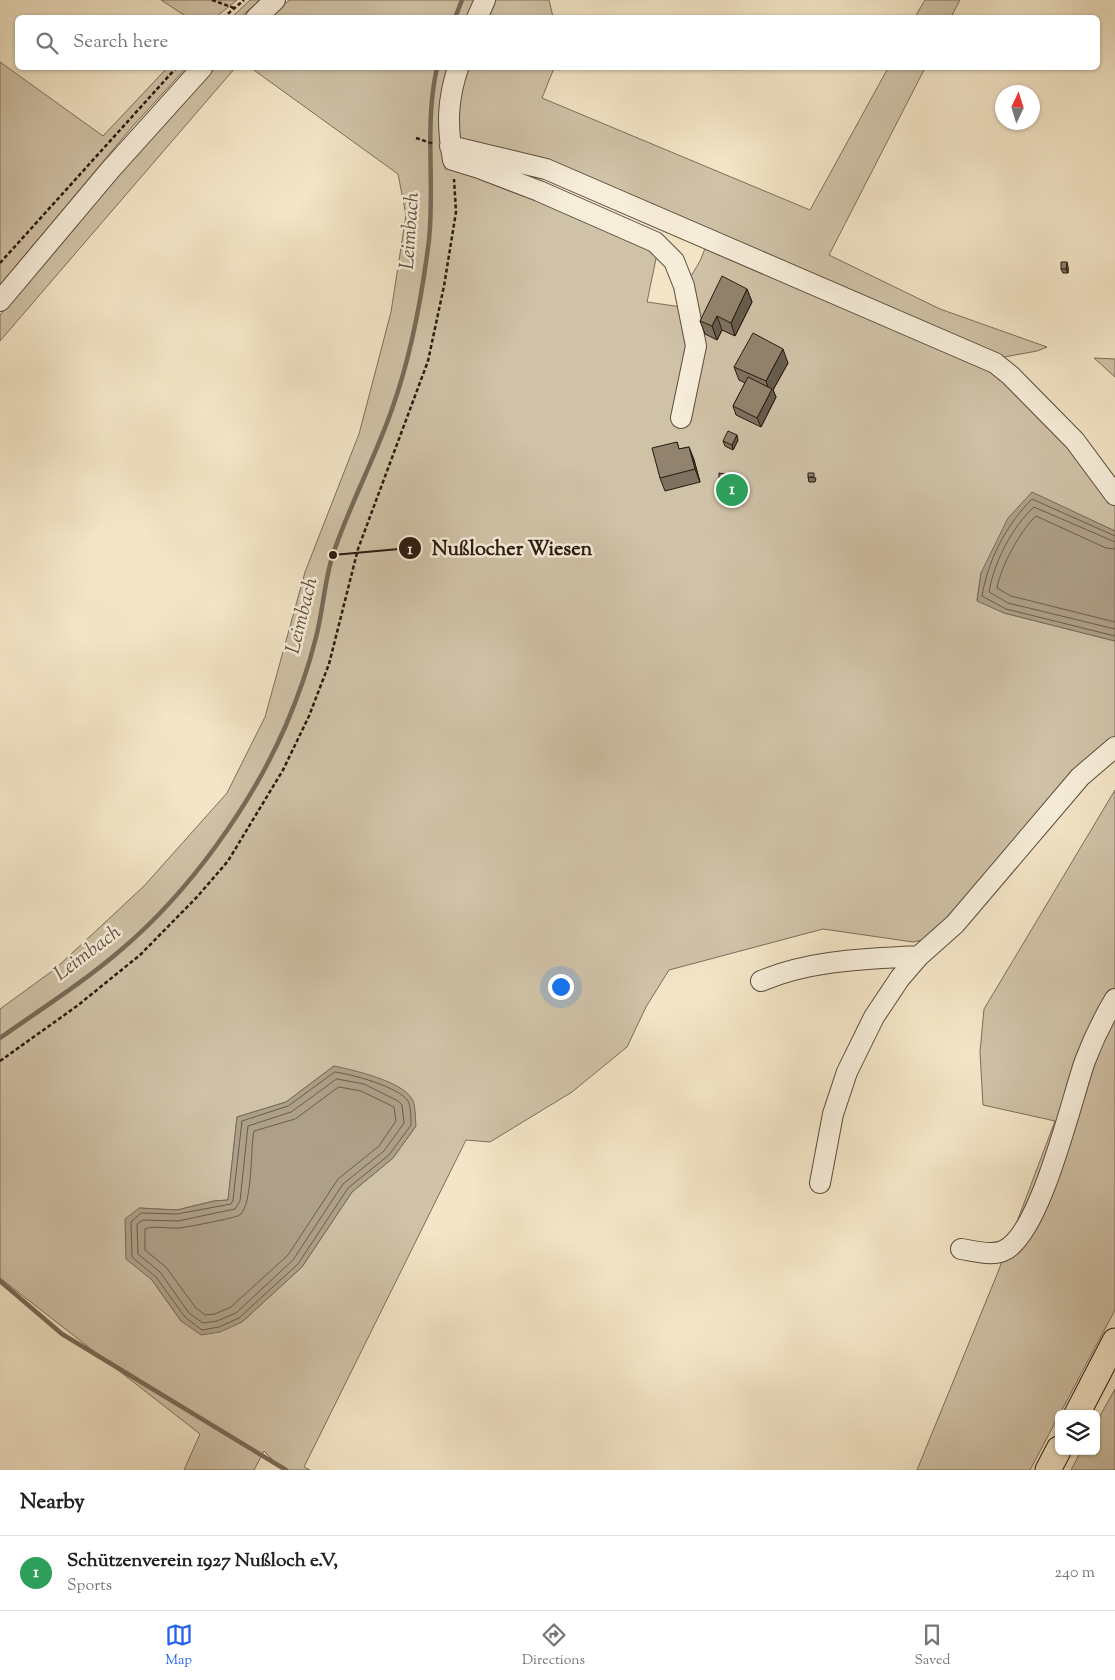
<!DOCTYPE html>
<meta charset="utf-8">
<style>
body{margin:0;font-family:"Sorts Mill Goudy",serif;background:#f6f6f6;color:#222}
.controls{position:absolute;right:15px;bottom:15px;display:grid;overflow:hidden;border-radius:8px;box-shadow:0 1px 4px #0004}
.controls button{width:45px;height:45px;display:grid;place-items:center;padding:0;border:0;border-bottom:1px solid #e0e0e0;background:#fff;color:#222;font:25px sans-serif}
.compass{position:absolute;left:995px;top:85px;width:45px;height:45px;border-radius:50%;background:#fff;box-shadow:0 1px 4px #0004;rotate:4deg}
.you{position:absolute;left:560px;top:986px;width:18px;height:18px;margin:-12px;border:4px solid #fff;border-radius:50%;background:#1a73e8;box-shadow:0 0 0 8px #1a73e833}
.badge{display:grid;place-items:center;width:32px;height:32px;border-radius:50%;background:#2563eb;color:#fff;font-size:16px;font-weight:700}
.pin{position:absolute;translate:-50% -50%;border:2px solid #fff;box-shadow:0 1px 5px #0006}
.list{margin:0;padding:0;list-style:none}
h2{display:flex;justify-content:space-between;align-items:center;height:65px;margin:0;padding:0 20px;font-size:21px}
h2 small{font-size:16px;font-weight:400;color:#767676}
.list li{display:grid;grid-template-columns:32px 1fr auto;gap:15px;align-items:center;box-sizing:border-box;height:75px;padding:0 20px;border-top:1px solid #e0e0e0}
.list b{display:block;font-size:19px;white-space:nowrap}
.list p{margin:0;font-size:16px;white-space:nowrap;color:#767676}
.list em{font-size:16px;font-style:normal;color:#767676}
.icon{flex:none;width:28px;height:28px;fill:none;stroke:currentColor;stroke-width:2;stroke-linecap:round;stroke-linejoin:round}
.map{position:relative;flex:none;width:1115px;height:1470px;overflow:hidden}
.search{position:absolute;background:#fff;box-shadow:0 1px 4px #0004;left:15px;right:15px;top:15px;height:55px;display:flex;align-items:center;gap:12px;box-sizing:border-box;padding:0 18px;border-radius:8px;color:#767676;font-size:19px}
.sheet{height:140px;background:#fff}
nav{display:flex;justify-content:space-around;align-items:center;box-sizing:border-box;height:70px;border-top:1px solid #e0e0e0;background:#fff;font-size:14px;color:#767676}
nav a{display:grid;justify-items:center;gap:2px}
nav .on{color:#2563eb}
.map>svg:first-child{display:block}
</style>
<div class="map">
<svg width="1115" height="1470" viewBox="0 0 1115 1470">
<rect width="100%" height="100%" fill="#f3e5c6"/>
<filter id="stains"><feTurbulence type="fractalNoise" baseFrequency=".004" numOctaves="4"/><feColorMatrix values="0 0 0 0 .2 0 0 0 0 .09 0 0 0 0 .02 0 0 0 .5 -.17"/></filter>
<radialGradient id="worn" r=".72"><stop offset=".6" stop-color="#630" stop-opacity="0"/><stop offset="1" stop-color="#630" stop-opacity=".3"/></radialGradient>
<path fill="#d0c2a7" stroke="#7c6e5b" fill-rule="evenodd" d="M161 0H237L216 17H187Z
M250 0H260L241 17H232Z
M289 0H549L553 17 270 18Z
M925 0H960L951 17H915Z
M0 62 103 136 167 68H186L132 127 0 285Z
M215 68H235L0 341V315L133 156Z
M251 68H554L542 98 810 210 888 68H925L829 255 940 309 1047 347 1037 351 999 358 1115 501V531L1031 493 981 573 977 600 1004 613 1115 641V740L932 938 913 942 823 929 669 970 646 1007 627 1047 572 1092 490 1142 466 1140 304 1467 310 1470H283L264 1451 254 1470H184L200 1434 0 1278V1009L55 969 144 886 227 793 265 717 305 572 359 434 391 312 406 215 398 174ZM467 140 710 236 700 261 687 283 682 307 647 302 657 254 561 208 466 171 445 169 443 141ZM334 1066 416 1126 393 1158 352 1192 302 1267 242 1322 181 1321 152 1280 139 1208 177 1210 214 1201 228 1200 237 1117 286 1102Z
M1094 358 1115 359V377Z
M1115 790V1310L1030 1470H917L998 1272 1055 1121 983 1105 980 1052 984 1009Z
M1115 1389V1470H1071L1081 1451H1096V1423Z"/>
<path fill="#aea088" stroke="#786a58" d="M1032 492 1115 531V641L1004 613 977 601 981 573 1008 518Z
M334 1066C353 1070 402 1081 412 1099 416 1105 415 1118 416 1126L393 1158 352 1192 302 1267 242 1322 220 1332 201 1335 181 1321 152 1280 126 1259 125 1219 139 1208 177 1210 214 1201 228 1200 237 1117 286 1102Z"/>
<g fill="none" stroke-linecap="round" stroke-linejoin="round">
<path stroke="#6b5c4c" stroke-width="1" d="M1115 536 1032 499C1006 525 988 560 982 596L1006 609 1115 636
M1115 542 1034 507C1012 527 994 562 989 592L1008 603 1115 629
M1115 549 1106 548 1036 516C1020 531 1001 566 997 588L1011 596 1115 622
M335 1072C351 1074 399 1087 408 1101 411 1107 411 1118 411 1125L389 1155 348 1188 298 1264 239 1318 219 1327 202 1330 185 1317 156 1277 132 1257 131 1222 141 1213 177 1214 231 1204 233 1200 242 1121 288 1106Z
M337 1079 364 1084 398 1101 402 1105 404 1123 384 1151 343 1184 293 1260 236 1313 217 1321 203 1323 189 1313 160 1272 138 1254 137 1224 143 1220 178 1221 235 1209 240 1201 248 1126 291 1112Z
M339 1087 361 1091 394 1107 396 1121 379 1146 338 1179 288 1255 231 1307 215 1314 205 1315 195 1307 166 1267 145 1250V1229C155 1225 168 1229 179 1228 188 1227 235 1218 240 1215 253 1203 250 1150 254 1131L295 1119Z"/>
<path stroke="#786a58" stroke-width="4.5" d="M455 18 462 0
M0 1038C41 1009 84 982 122 949 189 892 251 806 286 725 297 699 308 669 315 641 323 613 324 582 333 554 350 504 375 458 392 409 411 356 422 296 429 240 435 182 424 124 437 68
M0 1281 62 1334 286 1470"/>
<defs>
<path id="minor" d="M256 18 275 0
M477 18 485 0
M458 68C447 101 447 126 453 160L479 168 539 191 655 242 674 261 684 286 696 346 681 418
M450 146 546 169 995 363 1010 375 1075 441 1115 495
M0 301 111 169 202 68
M761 981C811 960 865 959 919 956
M820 1183 833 1114 847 1072 874 1017 900 978 919 956 955 924 1080 777 1115 747
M961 1249C974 1251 991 1256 1003 1251 1040 1236 1071 1101 1085 1061 1093 1040 1103 1019 1115 999"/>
<path id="major" d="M1077 1414 1115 1341
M1048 1470 1059 1449"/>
</defs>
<use href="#minor" stroke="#5b4c3d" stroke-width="22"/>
<use href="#major" stroke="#28190f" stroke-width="27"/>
<path stroke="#28190f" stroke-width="2.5" stroke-dasharray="4 2.5" stroke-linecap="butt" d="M212 0 234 8
M223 18 244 0
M416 138 434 144
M0 263 176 68
M0 1061 77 1006 140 955 197 897 228 861 283 770 309 716 329 664 358 549 428 361 444 286 456 212 454 179"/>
<use href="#minor" stroke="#f7eeda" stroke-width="20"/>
<use href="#major" stroke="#f3e5c6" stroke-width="25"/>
</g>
<path fill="#7e715f" stroke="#28190f" d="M1068 267V273H1063L1061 269Z
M747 289 752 302 735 336 722 330 717 340 705 334 700 321Z
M788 363 773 390 776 397 761 427 736 415 733 406 745 383 739 380 734 367Z
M738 440 733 450 725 446 723 441Z
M677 442 679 449 689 447 694 460 700 482 665 491 660 478Z
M808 477 816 478 815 482H809Z
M719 478H726V483H720Z"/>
<path fill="#665c4d" stroke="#28190f" d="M1067 262 1068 267V273L1066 269Z
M747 289 752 302 735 336 731 323Z
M717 316 722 330 717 340 712 326Z
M783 349 788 363 773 390 776 397 761 427 757 418 770 393 766 381Z
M737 435 738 440 733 450 732 445Z
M689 447 694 460 700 482 695 469Z"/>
<path fill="#92836e" stroke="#28190f" d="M1061 262H1067L1066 269H1061Z
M722 276 747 289 731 323 717 316 712 326 700 321Z
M753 333 783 349 766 381 734 367Z
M748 377 772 389 757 418 733 406Z
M728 431 737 435 732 445 723 441Z
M677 442 679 449 689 447 695 469 660 478 652 448Z
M719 473 725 474 724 479 719 478Z
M808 473H814V477H808Z"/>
<g text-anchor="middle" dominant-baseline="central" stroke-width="5" stroke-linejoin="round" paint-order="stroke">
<g font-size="20" font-style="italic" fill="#5e4f3f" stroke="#f7eeda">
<text transform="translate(411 231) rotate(-86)">Leimbach</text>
<text transform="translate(303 616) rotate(-76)">Leimbach</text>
<text transform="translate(88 954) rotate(-37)">Leimbach</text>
</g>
</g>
<path fill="none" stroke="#28190f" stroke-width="2" d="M333 555L410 548"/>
<g fill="#28190f" stroke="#f7eeda" stroke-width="2">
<circle cx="333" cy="555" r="5"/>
<circle cx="410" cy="548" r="12"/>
</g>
<g font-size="15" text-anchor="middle" font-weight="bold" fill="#fff">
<text x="410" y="554">1</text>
</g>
<g font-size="20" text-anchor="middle" font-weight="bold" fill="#28190f" stroke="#f7eeda" stroke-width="5" stroke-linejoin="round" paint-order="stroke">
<text x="512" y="555">Nußlocher Wiesen</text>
</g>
<rect width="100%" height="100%" filter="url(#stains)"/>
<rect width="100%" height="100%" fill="url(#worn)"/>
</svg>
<div class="controls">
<button><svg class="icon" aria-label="layers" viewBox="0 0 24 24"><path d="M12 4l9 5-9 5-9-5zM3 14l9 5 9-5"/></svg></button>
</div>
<svg class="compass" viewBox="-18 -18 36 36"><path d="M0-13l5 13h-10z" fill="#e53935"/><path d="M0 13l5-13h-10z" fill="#767676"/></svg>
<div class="you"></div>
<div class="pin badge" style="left:732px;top:490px;background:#2e9e5b">1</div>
<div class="search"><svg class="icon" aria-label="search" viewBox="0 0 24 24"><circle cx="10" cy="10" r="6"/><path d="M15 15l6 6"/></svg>Search here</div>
</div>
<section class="sheet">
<h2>Nearby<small></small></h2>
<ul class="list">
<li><span class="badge" style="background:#2e9e5b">1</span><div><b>Schützenverein 1927 Nußloch e.V,</b><p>Sports</p></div><em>240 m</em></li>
</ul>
</section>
<nav>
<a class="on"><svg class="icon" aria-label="map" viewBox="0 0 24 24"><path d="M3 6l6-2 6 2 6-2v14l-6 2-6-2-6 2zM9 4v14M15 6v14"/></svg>Map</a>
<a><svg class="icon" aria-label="directions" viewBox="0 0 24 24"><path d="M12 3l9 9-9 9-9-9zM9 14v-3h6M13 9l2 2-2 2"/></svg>Directions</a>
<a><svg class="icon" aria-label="saved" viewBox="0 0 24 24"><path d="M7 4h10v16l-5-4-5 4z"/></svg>Saved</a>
</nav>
